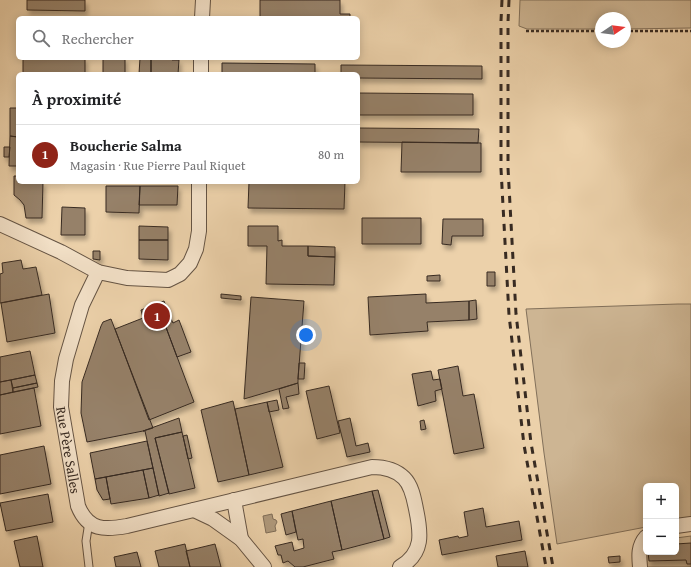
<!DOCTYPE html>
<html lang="fr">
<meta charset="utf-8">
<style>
body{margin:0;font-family:"Gentium Book Plus",serif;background:#f2f2f2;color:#202124}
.controls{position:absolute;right:12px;bottom:12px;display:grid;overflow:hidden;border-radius:6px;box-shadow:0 2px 10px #0003}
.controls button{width:36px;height:36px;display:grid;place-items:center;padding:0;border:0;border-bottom:1px solid #e0e0e0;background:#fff;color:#202124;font:20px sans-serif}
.compass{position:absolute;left:595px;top:12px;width:36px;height:36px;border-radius:50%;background:#fff;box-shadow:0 2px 10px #0003;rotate:77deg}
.you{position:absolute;left:306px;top:335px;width:14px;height:14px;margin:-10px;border:3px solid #fff;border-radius:50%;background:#1a73e8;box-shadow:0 0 0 6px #1a73e833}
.badge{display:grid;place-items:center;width:26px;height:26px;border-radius:50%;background:#8f2418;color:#fff;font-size:13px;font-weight:700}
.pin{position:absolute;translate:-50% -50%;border:2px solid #fff;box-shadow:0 1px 4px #0006}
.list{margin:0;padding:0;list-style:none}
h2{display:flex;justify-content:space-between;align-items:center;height:52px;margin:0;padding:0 16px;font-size:17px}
h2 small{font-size:13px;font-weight:400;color:#757577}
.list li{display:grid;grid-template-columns:26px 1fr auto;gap:12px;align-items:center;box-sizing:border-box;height:60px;padding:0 16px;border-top:1px solid #e0e0e0}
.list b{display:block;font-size:15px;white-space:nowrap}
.list p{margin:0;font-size:13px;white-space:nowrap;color:#757577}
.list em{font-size:13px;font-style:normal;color:#757577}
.icon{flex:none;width:22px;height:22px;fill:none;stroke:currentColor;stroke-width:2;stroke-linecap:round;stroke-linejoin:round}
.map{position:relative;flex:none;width:691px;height:567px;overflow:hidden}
.search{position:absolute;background:#fff;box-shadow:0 2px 10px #0003;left:16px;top:16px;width:344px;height:44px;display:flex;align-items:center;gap:10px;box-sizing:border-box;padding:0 14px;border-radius:6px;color:#757577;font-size:15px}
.panel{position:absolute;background:#fff;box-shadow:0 2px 10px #0003;left:16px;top:72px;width:344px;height:112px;border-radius:6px}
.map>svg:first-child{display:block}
</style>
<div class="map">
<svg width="691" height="567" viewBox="0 0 691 567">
<defs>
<filter id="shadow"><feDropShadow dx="2.5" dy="4.5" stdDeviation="2" flood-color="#0004"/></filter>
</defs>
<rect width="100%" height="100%" fill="#ecd1aa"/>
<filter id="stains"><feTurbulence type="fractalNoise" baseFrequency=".005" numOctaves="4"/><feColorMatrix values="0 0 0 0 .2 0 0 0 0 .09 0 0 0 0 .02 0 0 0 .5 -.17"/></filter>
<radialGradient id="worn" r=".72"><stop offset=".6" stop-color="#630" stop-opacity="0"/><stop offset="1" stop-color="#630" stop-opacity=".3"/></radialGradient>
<path fill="#cdb593" stroke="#82705a" d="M520 0H691V28L625 29V18H601V29H527L519 26Z
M678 304H691V519L676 522V486H646V527L557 544 544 453 526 309Z
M691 536V567H644L646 552H676V538Z"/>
<path fill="#af997c" stroke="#7f6d58" d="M272 514 273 519 276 520 277 522 275 526 276 531 266 533 263 516Z"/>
<path fill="#968169" stroke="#382b22" filter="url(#shadow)" d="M27 0H85V11L27 10Z
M260 0H340V14H350V18H260Z
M23 58H85V74H23Z
M103 58H125V74H103Z
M140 58H151V74H139Z
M151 58H172V60H179L178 74H151Z
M222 63 315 64V74H222Z
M341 65 482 66V79L358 78V74H341Z
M358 93 473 94V115H358Z
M10 108H18V137L10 136Z
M358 128 479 129 478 143 358 142Z
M10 136 18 137V166H9Z
M402 142 481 143V172H401Z
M4 147H10L9 157H4Z
M14 176H18V182H43L42 218H26L24 205 20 200 14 195Z
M249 182H345L344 209 248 208Z
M106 186H140L139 213 106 212Z
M140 186H178L177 205H139Z
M62 207 85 208V235H61Z
M362 218H421V244H362Z
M443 219H483V236H452L451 245 442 244Z
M139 226 168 227V240H139Z
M248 226H278V241L282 240V246H308V256L335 257 334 285 266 284 267 246H248Z
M139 240H168V260L139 259Z
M308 246 335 247V257L308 256Z
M93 251H100V260L93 259Z
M21 260 23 269 36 267 42 295 0 303V274L3 273 2 263Z
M487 272H495V286H487Z
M440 275V281H427V276Z
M49 294 55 333 7 342 1 303Z
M221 294 241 296V300L221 298Z
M426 294V303L469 301V320L427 322 428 331 370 335 368 297Z
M251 297 304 301 298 379V383L244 399Z
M476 300 477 319 469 320V301Z
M164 301 171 319 164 322 194 402 149 420 115 329 143 318 141 310Z
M111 319 153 428 143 431 87 442 81 413 82 382 101 326 103 322Z
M171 319 173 323 179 320 191 352 177 357 164 322Z
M30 351 35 375 0 382V357Z
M299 363H305L304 379H298Z
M458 366 463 396 474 394 484 448 454 454 438 370Z
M431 371 433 380 440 379 442 389 435 391 436 401 418 406 412 374Z
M35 375 37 383 13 388 11 380Z
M11 380 13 392 0 395V382Z
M37 383 38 387 13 392V388Z
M298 383 299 394 286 397 289 408 283 409 279 389Z
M329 386 340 433 317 439 306 391Z
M34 388 41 426 0 434V395Z
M277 400 279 410 269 412 267 402Z
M233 401 249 475 218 482 201 410Z
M267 402 283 467 249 475 235 409Z
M179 418 182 432 155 438 169 493 159 496 145 431H143Z
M350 418 356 446 368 443 370 452 347 457 338 421Z
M424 420 426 429 421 430 420 421Z
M182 432 195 488 169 494 155 438Z
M187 435 192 458 188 459 183 436Z
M147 441 153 468 95 479 90 453Z
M44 446 51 484 0 494V455Z
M153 468 159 495 149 498 143 470Z
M143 470 149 498 111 504 106 477Z
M106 477 110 499 103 500 97 490 95 479Z
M378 490 390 537 384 539 372 491Z
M372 491 384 539 342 550 331 501Z
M48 494 53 522 6 531 0 503Z
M331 501 342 550 332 552 334 559 303 567H295L288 561 283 563 281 555H278L275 546 292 542 294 551 304 548 303 539 298 540 292 511Z
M483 508 486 527 519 521 522 540 442 555 439 540 458 536 459 538 468 536 464 512Z
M292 511 296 532 286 535 281 514Z
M37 536 43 567H20L14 541Z
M691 543V564H687L686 560 649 561 648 552H676V544Z
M185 544 190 567H159L155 551Z
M215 544 221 567H190L186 551Z
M525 551 528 567H498L496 556Z
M137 552 141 567H116L114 557Z
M620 556V562L609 563 608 557Z"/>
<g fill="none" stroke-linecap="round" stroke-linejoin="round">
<defs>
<path id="lane" d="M89 567 86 541 89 522"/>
<g id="street">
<path d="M202 18 203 0"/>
<path d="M201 74V58"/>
<path d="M0 224 61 252 98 272 127 278 168 280 180 274 190 263 196 249 199 231V182"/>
<path id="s1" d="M98 272 82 305 66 359 62 381 61 407 78 506C88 531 105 530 127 526L372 467C383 467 396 470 404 478 412 486 414 499 416 509 421 533 424 553 400 567"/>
<path d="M234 500 241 539"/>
<path d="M194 510 213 519 241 539 264 567"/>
<path d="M676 526 691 524"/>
<path d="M640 567C639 556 638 546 646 537"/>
</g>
</defs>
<use href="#lane" stroke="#655444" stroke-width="9"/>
<use href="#street" stroke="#655444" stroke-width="16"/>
<path stroke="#382b22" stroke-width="2.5" stroke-dasharray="3 2" stroke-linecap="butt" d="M526 31H601
M625 31H691"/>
<use href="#lane" stroke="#f3e1c8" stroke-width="7"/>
<use href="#street" stroke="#f3e1c8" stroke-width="14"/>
<path stroke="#382b22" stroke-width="3" stroke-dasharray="7 7" stroke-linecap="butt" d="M502 0 501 21V169L509 315 524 445 546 567
M509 0 508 22V168L516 314 531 443 553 567"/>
</g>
<g text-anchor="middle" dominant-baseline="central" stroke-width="3" stroke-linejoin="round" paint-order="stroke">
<g font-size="14" fill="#382b22" stroke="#f3e1c8">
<text stroke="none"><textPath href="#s1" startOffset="185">Rue Père Salles</textPath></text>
</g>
</g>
<rect width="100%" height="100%" filter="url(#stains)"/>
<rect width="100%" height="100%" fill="url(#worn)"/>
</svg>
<div class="controls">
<button>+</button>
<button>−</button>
</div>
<svg class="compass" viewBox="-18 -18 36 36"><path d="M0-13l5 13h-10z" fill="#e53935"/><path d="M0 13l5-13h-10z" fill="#757577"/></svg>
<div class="you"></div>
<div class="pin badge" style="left:157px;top:316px">1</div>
<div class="search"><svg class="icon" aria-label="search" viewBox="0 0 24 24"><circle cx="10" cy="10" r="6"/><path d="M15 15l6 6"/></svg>Rechercher</div>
<section class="panel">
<h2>À proximité<small></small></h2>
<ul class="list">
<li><span class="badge">1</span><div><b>Boucherie Salma</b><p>Magasin · Rue Pierre Paul Riquet</p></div><em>80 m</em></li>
</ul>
</section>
</div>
